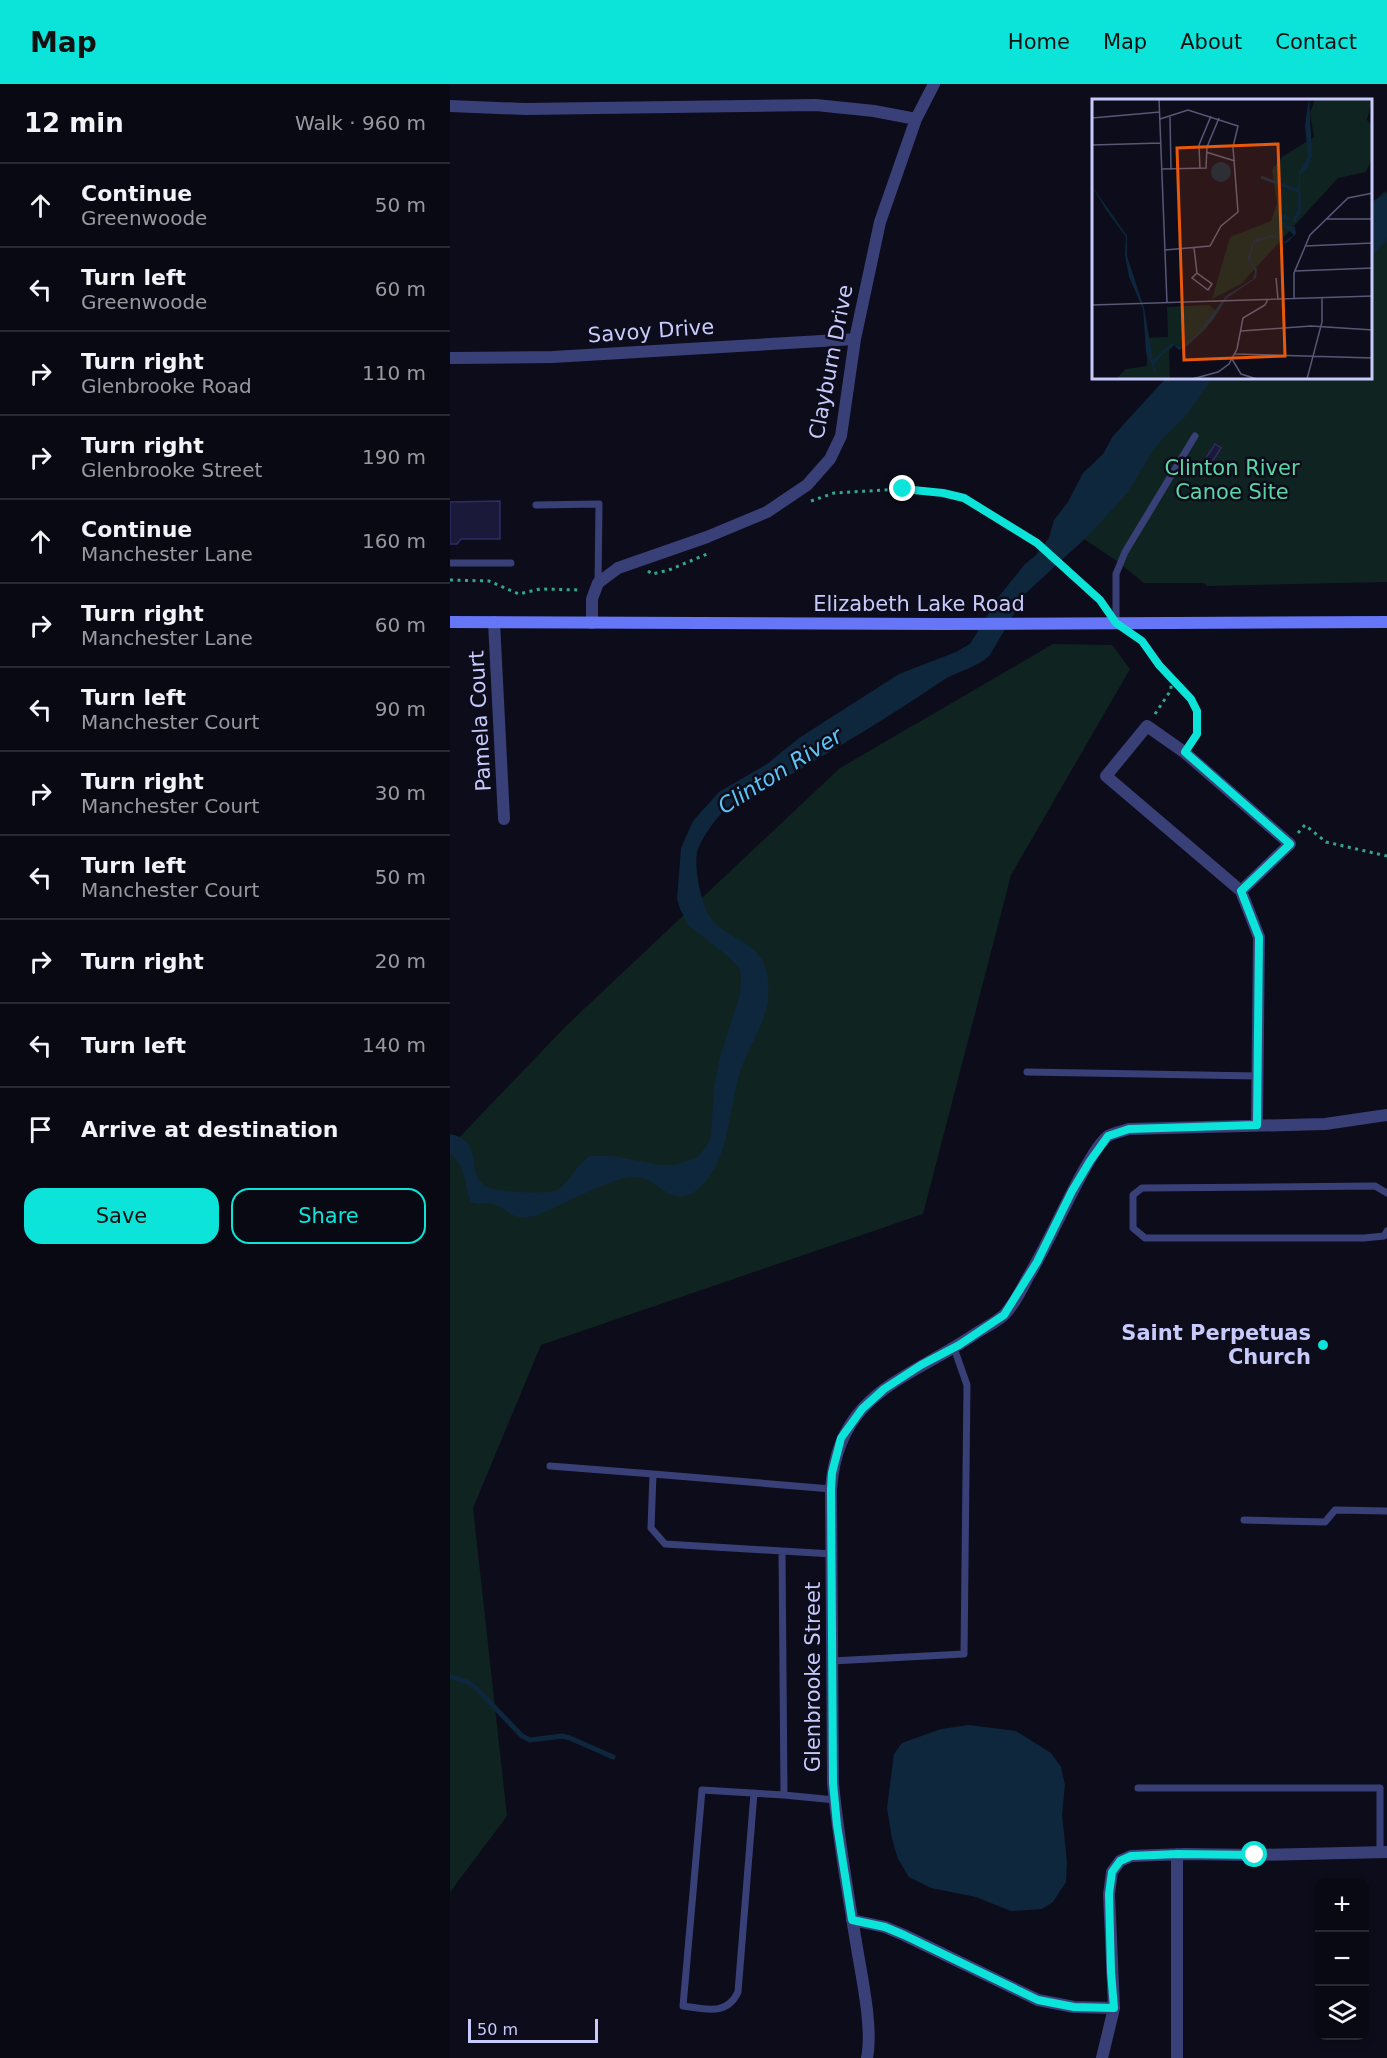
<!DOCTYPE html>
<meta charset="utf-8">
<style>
body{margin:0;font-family:"DejaVu Sans",sans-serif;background:#12121d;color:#f1f3f6}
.controls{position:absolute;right:18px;bottom:18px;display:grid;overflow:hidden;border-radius:12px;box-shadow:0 3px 9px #0003}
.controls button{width:54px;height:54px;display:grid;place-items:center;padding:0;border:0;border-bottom:2px solid #292a34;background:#090914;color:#f1f3f6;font:30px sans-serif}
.scale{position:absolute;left:18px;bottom:15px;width:130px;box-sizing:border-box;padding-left:6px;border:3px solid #c8cafc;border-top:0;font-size:16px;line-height:21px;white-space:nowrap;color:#c8cafc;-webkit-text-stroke:4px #0c0c1b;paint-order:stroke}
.stop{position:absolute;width:18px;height:18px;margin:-14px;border:4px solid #0ce4da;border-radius:50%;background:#fff}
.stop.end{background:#0ce4da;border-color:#fff;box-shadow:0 2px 6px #0008}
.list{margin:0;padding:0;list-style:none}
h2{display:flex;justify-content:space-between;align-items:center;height:78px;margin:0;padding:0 24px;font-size:26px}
h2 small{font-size:20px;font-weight:400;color:#999aa0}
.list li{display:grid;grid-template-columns:39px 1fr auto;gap:18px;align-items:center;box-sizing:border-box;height:84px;padding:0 24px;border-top:2px solid #292a34}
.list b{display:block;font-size:22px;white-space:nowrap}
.list p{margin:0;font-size:20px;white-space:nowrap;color:#999aa0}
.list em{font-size:20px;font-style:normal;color:#999aa0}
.actions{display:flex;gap:12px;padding:18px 24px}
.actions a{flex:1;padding:14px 0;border:2px solid #0ce4da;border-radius:18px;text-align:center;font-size:21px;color:#0ce4da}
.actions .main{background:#0ce4da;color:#111}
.icon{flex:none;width:33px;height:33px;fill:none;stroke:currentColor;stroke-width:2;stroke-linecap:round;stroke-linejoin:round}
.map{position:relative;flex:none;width:937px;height:1974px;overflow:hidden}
header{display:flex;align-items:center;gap:36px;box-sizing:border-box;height:84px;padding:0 30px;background:#0ce4da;color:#111}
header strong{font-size:28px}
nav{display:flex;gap:33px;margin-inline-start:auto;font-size:21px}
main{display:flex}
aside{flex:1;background:#090914}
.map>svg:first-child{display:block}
</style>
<header>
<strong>Map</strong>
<nav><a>Home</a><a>Map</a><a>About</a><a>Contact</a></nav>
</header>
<main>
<aside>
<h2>12 min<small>Walk · 960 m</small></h2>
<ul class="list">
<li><svg class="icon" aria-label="ahead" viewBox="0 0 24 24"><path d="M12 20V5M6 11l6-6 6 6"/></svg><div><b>Continue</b><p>Greenwoode</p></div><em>50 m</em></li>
<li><svg class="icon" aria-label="left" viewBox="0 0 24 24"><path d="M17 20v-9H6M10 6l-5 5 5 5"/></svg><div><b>Turn left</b><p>Greenwoode</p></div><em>60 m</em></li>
<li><svg class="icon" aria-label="right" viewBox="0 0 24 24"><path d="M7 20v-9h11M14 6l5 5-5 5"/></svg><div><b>Turn right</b><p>Glenbrooke Road</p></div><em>110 m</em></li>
<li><svg class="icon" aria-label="right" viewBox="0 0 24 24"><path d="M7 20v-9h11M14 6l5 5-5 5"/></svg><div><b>Turn right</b><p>Glenbrooke Street</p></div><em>190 m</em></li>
<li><svg class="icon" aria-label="ahead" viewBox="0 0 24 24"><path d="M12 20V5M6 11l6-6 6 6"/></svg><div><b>Continue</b><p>Manchester Lane</p></div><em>160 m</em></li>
<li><svg class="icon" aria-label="right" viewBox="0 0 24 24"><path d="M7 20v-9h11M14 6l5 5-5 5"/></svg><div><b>Turn right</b><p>Manchester Lane</p></div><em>60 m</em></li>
<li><svg class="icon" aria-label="left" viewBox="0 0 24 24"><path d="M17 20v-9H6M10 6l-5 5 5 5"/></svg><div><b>Turn left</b><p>Manchester Court</p></div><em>90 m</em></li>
<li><svg class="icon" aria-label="right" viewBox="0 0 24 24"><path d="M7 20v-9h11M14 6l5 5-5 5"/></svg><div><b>Turn right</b><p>Manchester Court</p></div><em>30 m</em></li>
<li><svg class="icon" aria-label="left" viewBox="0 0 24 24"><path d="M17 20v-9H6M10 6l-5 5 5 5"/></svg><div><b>Turn left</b><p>Manchester Court</p></div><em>50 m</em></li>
<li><svg class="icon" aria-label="right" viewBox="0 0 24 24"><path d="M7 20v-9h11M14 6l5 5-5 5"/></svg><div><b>Turn right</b></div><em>20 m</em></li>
<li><svg class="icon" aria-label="left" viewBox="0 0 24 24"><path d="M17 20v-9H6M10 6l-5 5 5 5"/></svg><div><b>Turn left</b></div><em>140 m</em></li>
<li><svg class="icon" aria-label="arrive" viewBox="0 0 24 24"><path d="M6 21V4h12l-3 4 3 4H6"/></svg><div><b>Arrive at destination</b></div></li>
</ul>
<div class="actions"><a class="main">Save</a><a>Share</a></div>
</aside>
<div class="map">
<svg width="937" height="1974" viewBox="0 0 937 1974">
<rect width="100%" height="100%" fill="#0c0c1b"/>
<path fill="#0f2420" d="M935 107 937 109V498L757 502 754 499H694L664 475 631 453 721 294H920L921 120Z
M603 560 662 561 680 585 561 791 473 1130 91 1261 23 1424 57 1732 0 1808V1063L116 942 390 684Z"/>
<path fill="#0e273d" d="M937 110V155C934 162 925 166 921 173V118Z
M716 294H762L736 332 715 352 704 365 678 408 640 450 576 509 540 571C527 584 507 587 492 597 429 640 364 677 298 716 276 720 270 730 257 748 253 754 249 761 247 768 244 787 252 829 267 841 286 858 311 859 317 890 319 900 319 912 317 922 312 945 299 963 291 985 279 1021 280 1077 250 1103 222 1129 210 1094 186 1093 163 1092 109 1123 85 1132 58 1136 65 1129 45 1121 36 1117 29 1122 21 1118 14 1102 16 1080 0 1070V1050C34 1057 16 1085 34 1101 42 1108 98 1111 107 1106 120 1098 127 1081 139 1072H162L211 1081H225L248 1073 258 1060 261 1053 264 1005 270 973 290 910 291 891 290 885 280 874 239 842 230 825 227 815 231 764 243 737 269 708 317 680 349 654 449 590 506 568 520 560 550 511 575 480 585 472 599 454 604 436 618 418 633 389 653 370 663 352Z
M519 1641 566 1647 601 1669 611 1683 615 1701 612 1731 617 1778 616 1798 603 1818 592 1825 561 1827 526 1813 481 1804 459 1793 448 1775 442 1755 437 1724 444 1670 452 1659 491 1645Z"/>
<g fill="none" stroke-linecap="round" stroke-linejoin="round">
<path stroke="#0e273d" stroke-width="5" d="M0 1592 17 1598 26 1604 72 1652 80 1656 112 1652 120 1654 163 1673"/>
</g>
<path fill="#1b193a" stroke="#2f2c65" stroke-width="1.5" d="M765 360 771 364 762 378 756 374Z
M50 417V455H11L7 460H0V418Z"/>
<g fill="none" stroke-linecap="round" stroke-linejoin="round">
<path stroke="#33a68e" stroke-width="3" stroke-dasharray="3 4.5" stroke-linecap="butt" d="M361 417 384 409 452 405 493 409 514 414 587 459 653 521
M198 487 202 490 219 486 257 470
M0 496 39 497 69 510 90 505 131 506
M688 555C696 561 701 573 709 581 727 600 764 627 743 656
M705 630 721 606V594
M848 749 855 741 876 758 937 772"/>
<path stroke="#394077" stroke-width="7" d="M86 421 149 420 148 499
M0 479H61
M666 539V490L675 468 745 352
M577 988 808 992
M937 1109 925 1102 692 1104 683 1111V1144L695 1154H914L934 1152 937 1147
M100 1382 203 1390
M381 1405 203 1390 201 1444 215 1460 382 1470
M794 1436 875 1438 885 1426 937 1427
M332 1467 334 1711 385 1716
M382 1577 514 1570 517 1301 504 1264
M688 1704H930V1768
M304 1709 288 1908C277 1932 256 1925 233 1922L252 1706 334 1711"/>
<path stroke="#394077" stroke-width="12" d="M0 22 75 25 366 21 424 27 466 35
M0 274 103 273 405 255
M44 538 54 735
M142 539V515L148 499 168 484 257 453 317 428 357 401 380 375 391 352 405 255 430 138 466 35 484 0
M791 807 840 760 734 668 697 642 656 692 791 807 809 853 807 1041
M402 1836 435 1843 454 1851 588 1916 624 1923 664 1924
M417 1974C423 1944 412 1895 407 1864 398 1809 388 1754 383 1699L381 1405C388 1308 457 1296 525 1250 534 1244 547 1238 555 1230 564 1220 571 1207 577 1195 598 1160 614 1122 634 1086 639 1077 650 1058 658 1052 663 1049 673 1047 679 1045L875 1040 937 1031
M652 1974 664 1924 659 1810 662 1788 670 1777 681 1772 735 1770 805 1771 937 1768
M727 1974V1770"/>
<path stroke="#6576f7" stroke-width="12" d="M0 538 491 540 937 538"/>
</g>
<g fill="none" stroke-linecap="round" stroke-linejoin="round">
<path stroke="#0ce4da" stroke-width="8" d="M453 405 493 409 514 414 587 459 650 516 666 539 692 557 709 581 741 615 747 627V650L735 668 840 760 791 807 809 853 807 1041 679 1045 658 1052 640 1077 622 1107 587 1178 554 1231 509 1261 471 1281 434 1305 412 1325 391 1354 382 1389 381 1405 383 1699 387 1741 402 1836 435 1843 454 1851 588 1916 624 1923 664 1924 661 1888 659 1810 662 1788 670 1777 681 1772 728 1770 805 1771"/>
</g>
<circle fill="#0ce4da" stroke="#0c0c1b" stroke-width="2" cx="873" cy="1261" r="6"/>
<g text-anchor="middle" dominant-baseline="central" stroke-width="5" stroke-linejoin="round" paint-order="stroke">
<g font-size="21" fill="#c8cafc" stroke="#0c0c1b">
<text transform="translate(201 247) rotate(-4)">Savoy Drive</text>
<text transform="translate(381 278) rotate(-79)">Clayburn Drive</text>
<text x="469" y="520">Elizabeth Lake Road</text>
<text transform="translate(30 637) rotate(-93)">Pamela Court</text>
<text transform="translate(363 1593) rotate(-90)">Glenbrooke Street</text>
</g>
<g font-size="21" fill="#5ad6a5" stroke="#0c0c1b">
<text x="782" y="384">Clinton River<tspan x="782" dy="24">Canoe Site</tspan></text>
</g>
<g font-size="21" font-weight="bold" fill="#c8cafc" stroke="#0c0c1b" text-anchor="end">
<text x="861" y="1249">Saint Perpetuas<tspan x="861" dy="24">Church</tspan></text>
</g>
<g font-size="22" font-style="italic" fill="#5cc5f6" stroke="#0c0c1b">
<text transform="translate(330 687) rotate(-32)">Clinton River</text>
</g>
</g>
<g transform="translate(642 15)">
<rect width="280" height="280" fill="#0c0c1b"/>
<path d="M223 0H280L275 21 280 27V59L274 73 246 79 149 185 120 200 138 138 179 122 185 104 180 71 190 58 222 38 218 14ZM117 206 123 211 114 230 92 249 83 245 77 252 78 280H24L34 270 55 267 54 239 76 238 75 208Z" fill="#0f2420"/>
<path d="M217 0 220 56 216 69 208 75 209 114 203 123 190 119 194 127 203 128 204 135 194 144 180 138 162 144 158 163 165 170 164 179 135 199 120 222 94 248 87 251 82 246 71 255 62 265 66 280 54 253 51 210 37 178 33 156 34 138 13 109 0 87 35 137V157L52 209 61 261 80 244 89 248 104 236 134 197 161 180 163 172 155 160 162 140 181 136 192 143 202 136 190 125 188 118 193 115 200 122 206 111 207 74 216 58 213 26ZM119 73a10 10 0 1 1 20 0a10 10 0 1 1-20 0Z" fill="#0e273d"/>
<path fill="none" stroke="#0e273d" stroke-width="3" d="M169 78 207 92"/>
<path fill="none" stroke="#575875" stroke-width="1.5" d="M67 0 75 204M78 18 79 71M0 19 68 13M68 20 96 11 146 27 141 48 146 113 129 127 118 147 73 151M0 46 69 44M114 53 143 62M70 70 114 69 115 48 127 19M108 70 107 46 119 17M234 120H281M213 147 281 144M102 149 105 174 120 185 116 191 100 179 105 174M203 172 281 169M184 179 186 200M202 199V174L218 136 256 99 281 94M0 206 281 197M149 232 219 227 281 231M143 255 281 259M140 260 149 275 165 280M100 280 126 273 137 265 145 250 151 219 173 206 176 200M215 280 230 223V199"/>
<path fill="#e8590c" fill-opacity="0.15" stroke="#e8590c" stroke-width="3" d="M186 45 193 257 92 261 85 49Z"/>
<rect width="280" height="280" fill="none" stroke="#c8cafc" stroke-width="3"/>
</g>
</svg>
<div class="controls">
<button>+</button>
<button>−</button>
<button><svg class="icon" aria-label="layers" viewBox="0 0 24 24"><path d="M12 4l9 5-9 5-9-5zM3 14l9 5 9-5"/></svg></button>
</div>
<div class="scale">50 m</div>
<div class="stop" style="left:805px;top:1771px"></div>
<div class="stop end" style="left:453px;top:405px"></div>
</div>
</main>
